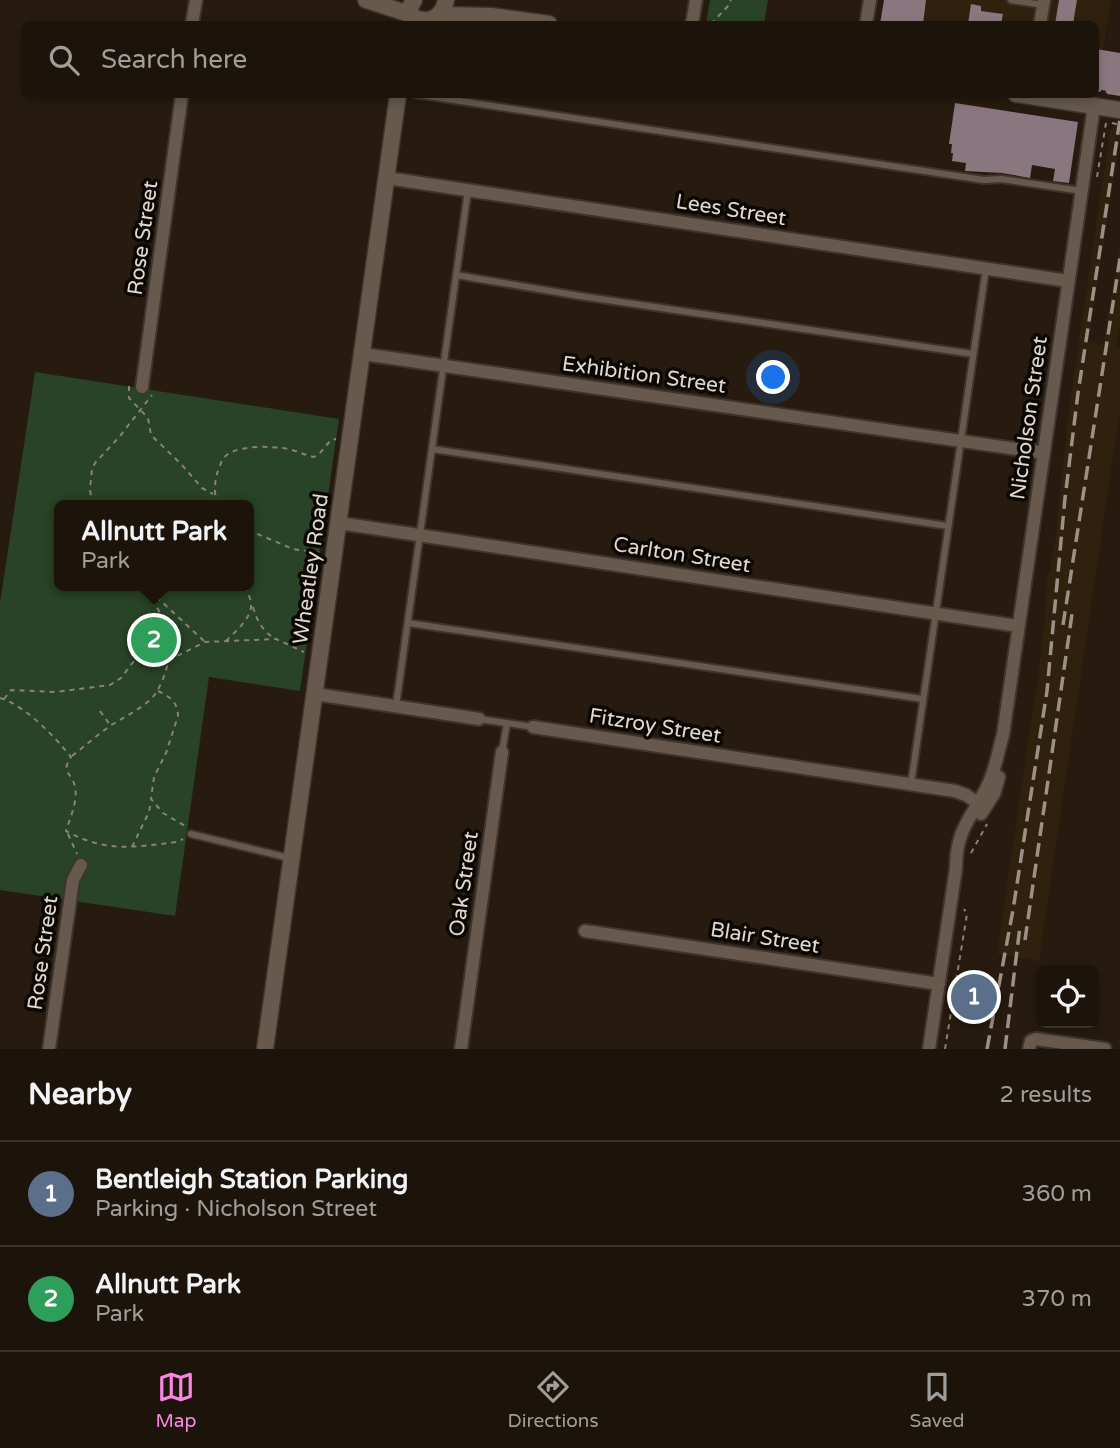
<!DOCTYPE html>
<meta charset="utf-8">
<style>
body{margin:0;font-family:"Varela Round",sans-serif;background:#292118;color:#f1f3f6}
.controls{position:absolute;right:21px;bottom:21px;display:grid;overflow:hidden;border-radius:10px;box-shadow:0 4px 10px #0003}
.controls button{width:63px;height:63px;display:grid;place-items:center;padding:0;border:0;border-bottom:2px solid #3a332b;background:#1c140a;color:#f1f3f6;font:35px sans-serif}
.you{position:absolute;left:774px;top:378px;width:24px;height:24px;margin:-18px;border:5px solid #fff;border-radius:50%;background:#1a73e8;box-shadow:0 0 0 10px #1a73e833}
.badge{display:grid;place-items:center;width:46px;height:46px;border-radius:50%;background:#fc86e3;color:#fff;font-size:23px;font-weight:700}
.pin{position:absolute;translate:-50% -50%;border:4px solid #fff;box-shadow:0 2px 7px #0006}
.popup{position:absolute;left:54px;top:500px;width:200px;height:91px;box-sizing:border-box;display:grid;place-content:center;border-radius:10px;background:#1c140a;filter:drop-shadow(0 2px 5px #0005);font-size:23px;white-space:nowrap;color:#a09e9c}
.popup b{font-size:26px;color:#f1f3f6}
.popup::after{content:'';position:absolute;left:50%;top:100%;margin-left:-14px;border:14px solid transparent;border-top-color:#1c140a}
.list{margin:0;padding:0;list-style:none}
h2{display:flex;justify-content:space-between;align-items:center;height:91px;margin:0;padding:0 28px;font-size:30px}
h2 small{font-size:23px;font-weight:400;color:#a09e9c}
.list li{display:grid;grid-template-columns:46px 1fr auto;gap:21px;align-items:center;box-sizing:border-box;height:105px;padding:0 28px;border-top:2px solid #3a332b}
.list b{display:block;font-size:26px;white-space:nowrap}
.list p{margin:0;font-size:23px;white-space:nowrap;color:#a09e9c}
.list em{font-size:23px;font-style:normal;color:#a09e9c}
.icon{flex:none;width:38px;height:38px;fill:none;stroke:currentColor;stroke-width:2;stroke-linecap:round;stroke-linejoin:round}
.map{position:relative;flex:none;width:1120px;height:1049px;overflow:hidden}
.search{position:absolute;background:#1c140a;box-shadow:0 4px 10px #0003;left:21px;right:21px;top:21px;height:77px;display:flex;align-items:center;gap:18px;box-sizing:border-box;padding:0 24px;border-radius:10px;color:#a09e9c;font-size:26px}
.sheet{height:301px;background:#1c140a}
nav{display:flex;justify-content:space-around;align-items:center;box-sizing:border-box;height:98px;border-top:2px solid #3a332b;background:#1c140a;font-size:19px;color:#a09e9c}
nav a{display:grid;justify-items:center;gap:4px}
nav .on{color:#fc86e3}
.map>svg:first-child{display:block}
</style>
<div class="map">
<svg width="1120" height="1049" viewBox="0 0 1120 1049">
<rect width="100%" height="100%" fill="#261b0e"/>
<path fill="#30200e" d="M884 0H1111L1103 50 1107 90 1096 89V24H880Z
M1115 127 1120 128V140L1088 342 1103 344 1120 242V322L1116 346 1120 347V410L1039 961 997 954 1033 706 1036 694 1045 615 1047 573 1051 572V556L1055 543 1068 415 1110 131 1111 129Z"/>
<path fill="#284325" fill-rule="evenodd" d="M710 0H768L764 24H706Z
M35 372 339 419 300 691 209 677 175 916 0 890V603ZM60 505H248V586H60Z"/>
<path fill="#8a767e" d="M884 0H926L923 24H880Z
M1059 0H1077L1073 24H1055Z
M971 4 981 6V11L1003 14 1001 24H968Z
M1096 49 1120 53V96L1107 94V91L1096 89Z
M955 103 1078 122 1069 183 1053 181 1055 169 1032 165 1030 178 1002 173 965 171 966 163 952 161 953 153H951L952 144H949Z"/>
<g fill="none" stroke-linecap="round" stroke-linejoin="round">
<defs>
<path id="service" d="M1011 0 1043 5
M414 94 984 180 1001 179 1082 191
M456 275 580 296 973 354
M432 449 948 526
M408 623 923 699
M396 706 468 190
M479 719 533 727
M502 752 507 723
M911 784 986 268
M191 834 289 858"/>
<path id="minor" d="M192 24 196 0
M692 24 696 0
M866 24 870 0
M1040 24 1044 0
M387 178 1068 281
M363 354 1044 453
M142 387 182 94
M339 523 1018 626
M315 694 479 719
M533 727 955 791 966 795 985 808
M981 814 994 794 999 777
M585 931 939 984
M49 1049 73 880 81 865
M461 1049 502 752
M929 1049 956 868C956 829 971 819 987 787 995 771 998 752 1003 735L1094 106
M1029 1049 1031 1041 1036 1039 1105 1049"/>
<path id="tertiary" d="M366 0 409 14
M414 0 409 9V14C425 26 442 20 446 0
M440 15 491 16 549 24
M1016 94 1120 110
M265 1049 398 94"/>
</defs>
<use href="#service" stroke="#3d342e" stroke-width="10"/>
<use href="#minor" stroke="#3d342e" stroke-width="16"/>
<use href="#tertiary" stroke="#3d342e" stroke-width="19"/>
<path stroke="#8b8177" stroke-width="2" stroke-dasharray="5 5" stroke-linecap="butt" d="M711 24 728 6 731 0
M1096 90 1120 94
M1097 177 1106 123
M129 386V398L148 418 151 435 182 465 202 488 213 494
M92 505 90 489 92 469 95 463 120 436 152 395
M217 505C214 491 214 481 219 468 221 463 223 457 228 454 242 445 272 446 288 449 297 451 305 455 314 457L319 454 331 440 336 439
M248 530 293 549 320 553
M149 590 204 641
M253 607C257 621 262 630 275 639
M226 641C235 632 253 617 251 603 250 597 247 591 245 586
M158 691C169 696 178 702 178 716L166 753 154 777 151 799 163 813 185 826
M0 698C26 706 54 736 71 757 60 772 73 774 75 787 78 801 70 818 66 831 107 853 134 847 177 842L183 839
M4 699 11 690 55 692 110 685 121 678 134 661 139 658 145 657 169 658 177 656 205 642 276 639 304 652
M100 711 110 725
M72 756C85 746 97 735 110 726 124 717 139 710 151 699 156 694 159 688 162 681 178 646 164 615 144 586
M68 834 77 854
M132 847 149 812 151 801
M971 853 987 824
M945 1049 967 914 964 909"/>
<use href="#service" stroke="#675a4c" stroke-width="6"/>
<use href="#minor" stroke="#675a4c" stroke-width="12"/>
<use href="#tertiary" stroke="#675a4c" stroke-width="16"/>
<path stroke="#9b9187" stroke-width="3.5" stroke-dasharray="14 7" stroke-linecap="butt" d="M1063 625 1120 258
M1025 940 1072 614
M987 1049 1013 910 1047 691 1065 498 1078 393 1120 119
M1005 1049 1020 926"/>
<path stroke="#8b8177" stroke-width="2" stroke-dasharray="5 5" stroke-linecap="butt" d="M1112 123 1120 125"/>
</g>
<g text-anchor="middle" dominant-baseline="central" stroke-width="7" stroke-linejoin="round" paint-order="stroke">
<g font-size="21" fill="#e1d9d1" stroke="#0b0703">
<text transform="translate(731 210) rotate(9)">Lees Street</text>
<text transform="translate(143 238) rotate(-82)">Rose Street</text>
<text transform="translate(644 375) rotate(8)">Exhibition Street</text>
<text transform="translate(1029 418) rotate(-82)">Nicholson Street</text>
<text transform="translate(682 555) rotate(9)">Carlton Street</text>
<text transform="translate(311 569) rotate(-82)">Wheatley Road</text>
<text transform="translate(655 726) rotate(9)">Fitzroy Street</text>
<text transform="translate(464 884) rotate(-82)">Oak Street</text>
<text transform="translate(765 938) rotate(9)">Blair Street</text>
<text transform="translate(43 953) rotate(-82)">Rose Street</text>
</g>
</g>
</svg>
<div class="controls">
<button><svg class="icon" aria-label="locate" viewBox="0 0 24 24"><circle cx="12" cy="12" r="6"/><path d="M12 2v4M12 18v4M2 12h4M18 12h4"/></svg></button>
</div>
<div class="you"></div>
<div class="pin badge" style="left:974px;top:997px;background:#5c6f8a">1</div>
<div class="pin badge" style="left:154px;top:640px;background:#2e9e5b">2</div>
<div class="popup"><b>Allnutt Park</b>Park</div>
<div class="search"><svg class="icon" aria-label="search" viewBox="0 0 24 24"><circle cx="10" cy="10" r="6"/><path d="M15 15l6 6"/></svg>Search here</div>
</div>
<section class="sheet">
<h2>Nearby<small>2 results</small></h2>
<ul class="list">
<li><span class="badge" style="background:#5c6f8a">1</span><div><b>Bentleigh Station Parking</b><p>Parking · Nicholson Street</p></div><em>360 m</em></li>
<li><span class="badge" style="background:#2e9e5b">2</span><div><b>Allnutt Park</b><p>Park</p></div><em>370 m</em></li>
</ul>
</section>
<nav>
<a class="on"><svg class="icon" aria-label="map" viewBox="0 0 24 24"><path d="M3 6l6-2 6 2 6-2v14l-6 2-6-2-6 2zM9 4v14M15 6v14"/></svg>Map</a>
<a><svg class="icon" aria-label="directions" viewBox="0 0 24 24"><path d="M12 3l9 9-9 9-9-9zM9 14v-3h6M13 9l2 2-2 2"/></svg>Directions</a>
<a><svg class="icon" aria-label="saved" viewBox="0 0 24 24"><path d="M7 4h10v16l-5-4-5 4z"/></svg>Saved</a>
</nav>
